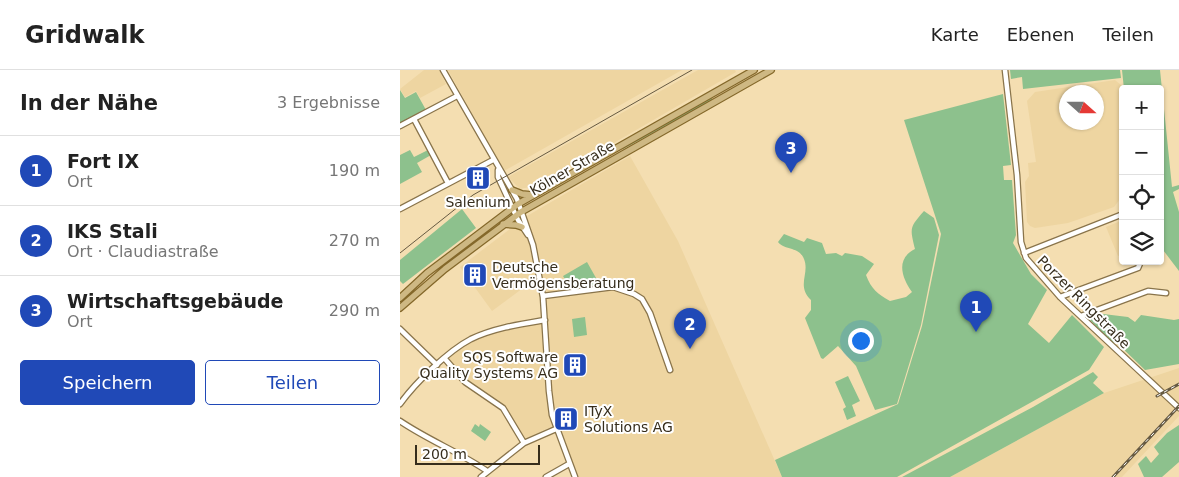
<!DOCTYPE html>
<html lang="de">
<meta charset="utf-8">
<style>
body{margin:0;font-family:"DejaVu Sans",sans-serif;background:#f2f2f2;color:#222}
.controls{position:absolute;right:15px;top:15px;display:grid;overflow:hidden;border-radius:5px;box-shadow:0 1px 4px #0004}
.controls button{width:45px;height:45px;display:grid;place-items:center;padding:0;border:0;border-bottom:1px solid #e0e0e0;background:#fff;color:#222;font:25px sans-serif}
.compass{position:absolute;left:659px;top:15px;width:45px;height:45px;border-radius:50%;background:#fff;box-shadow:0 1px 4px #0004;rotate:111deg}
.scale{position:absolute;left:15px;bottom:12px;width:125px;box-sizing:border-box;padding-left:5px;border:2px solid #362d1c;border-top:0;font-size:14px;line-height:18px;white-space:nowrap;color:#362d1c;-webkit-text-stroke:4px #fff;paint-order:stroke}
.you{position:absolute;left:460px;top:270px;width:18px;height:18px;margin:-12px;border:4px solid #fff;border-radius:50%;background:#1a73e8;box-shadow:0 0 0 8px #1a73e833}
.badge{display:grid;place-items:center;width:32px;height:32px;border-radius:50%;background:#2049b7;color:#fff;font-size:16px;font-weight:700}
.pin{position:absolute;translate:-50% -41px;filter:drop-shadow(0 1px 2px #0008)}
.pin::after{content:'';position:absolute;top:26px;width:18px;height:15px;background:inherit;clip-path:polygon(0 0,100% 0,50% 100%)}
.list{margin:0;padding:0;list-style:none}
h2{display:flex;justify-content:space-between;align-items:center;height:65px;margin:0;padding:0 20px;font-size:21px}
h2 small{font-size:16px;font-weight:400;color:#767676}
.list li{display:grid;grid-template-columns:32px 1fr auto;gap:15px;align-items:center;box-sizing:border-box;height:70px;padding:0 20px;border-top:1px solid #e0e0e0}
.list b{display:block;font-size:19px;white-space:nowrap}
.list p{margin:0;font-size:16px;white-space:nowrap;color:#767676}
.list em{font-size:16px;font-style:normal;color:#767676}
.actions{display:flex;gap:10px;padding:15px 20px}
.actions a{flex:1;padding:11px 0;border:1px solid #2049b7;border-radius:5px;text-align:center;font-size:18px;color:#2049b7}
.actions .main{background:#2049b7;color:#fff}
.icon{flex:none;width:28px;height:28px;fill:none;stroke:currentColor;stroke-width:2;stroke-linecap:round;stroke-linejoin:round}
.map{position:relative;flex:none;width:779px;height:407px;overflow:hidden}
header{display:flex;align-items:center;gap:30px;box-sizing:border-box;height:70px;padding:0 25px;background:#fff;border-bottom:1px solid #e0e0e0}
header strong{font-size:24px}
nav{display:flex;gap:28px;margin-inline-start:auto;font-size:18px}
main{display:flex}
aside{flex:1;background:#fff}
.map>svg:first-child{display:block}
</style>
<header>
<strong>Gridwalk</strong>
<nav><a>Karte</a><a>Ebenen</a><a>Teilen</a></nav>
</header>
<main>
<aside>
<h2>In der Nähe<small>3 Ergebnisse</small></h2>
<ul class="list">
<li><span class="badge">1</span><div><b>Fort IX</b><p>Ort</p></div><em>190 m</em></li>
<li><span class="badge">2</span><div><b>IKS Stali</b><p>Ort · Claudiastraße</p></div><em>270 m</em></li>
<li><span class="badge">3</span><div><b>Wirtschaftsgebäude</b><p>Ort</p></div><em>290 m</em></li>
</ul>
<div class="actions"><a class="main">Speichern</a><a>Teilen</a></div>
</aside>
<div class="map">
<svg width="779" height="407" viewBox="0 0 779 407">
<rect width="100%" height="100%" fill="#f4deb1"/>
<path fill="#eed5a1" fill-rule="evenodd" d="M24 0H39L46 14 20 28 16 21 5 27 0 19Z
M48 0H282L104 101Z
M298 0H335L336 2 212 74 130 117 120 119 108 107Z
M715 10 721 15 723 27V125L714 137 668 153 635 158 630 156 627 152 625 112 629 106 628 93 636 92 627 31 635 22ZM666 22H696V52H666Z
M230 86 278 171 382 407H178L159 359 148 358 125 369 105 338 67 310 46 285 74 266 105 255 140 249 143 245 138 215 123 218 92 241 60 197 127 146Z
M723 150V184L718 186 706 157Z
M779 298V346L722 407H550L704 323Z"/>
<path fill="#8dc18d" d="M610 0H720L721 8 623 19 622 7 611 9Z
M722 0H760L772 117 779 115V119L773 122 779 142V201L760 176V19H724Z
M0 20 5 28 16 22 26 40 0 54Z
M603 24 611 95 603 96 604 110H612L616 165 613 173 631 204 647 220 628 254 649 273 672 245 704 277 689 300 497 407H382L375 390 498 334 522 256 541 164 504 50Z
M311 27 313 30 223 79V77Z
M10 80 14 87 28 80 31 85 17 93 22 102 0 114V85Z
M62 139 76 158 3 214 0 211V190Z
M524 141 534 148 539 165 521 255 497 334 475 340 456 296 438 276 423 289 421 288 405 248 411 240V230C396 215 410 204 404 189 399 176 385 181 378 172L384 164 404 172 407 168 422 173 426 184 436 183 442 186 445 183 462 186 474 194 466 205C471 219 478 224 490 231L506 227 512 222C502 208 495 189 515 179 510 158 509 158 524 141Z
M187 192 200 215 170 218 163 206Z
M695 243 728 247 735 252 741 245 774 250 779 249V294L745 300 717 273H712L689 249 690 245Z
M185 247 187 265 174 267 172 249Z
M693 302 698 307 693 313 704 323 550 407H502L633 337Z
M448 306 460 331 452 335 456 346 447 350 443 339 446 337 435 312Z
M75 354 79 357 80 354 91 362 85 371 71 361Z
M779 355V392L762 407H744L738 394 746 386 751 393 759 384 754 377 767 363Z"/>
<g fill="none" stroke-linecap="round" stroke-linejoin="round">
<defs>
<path id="minor" d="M43 0 117 129 133 175 143 227 149 321 152 345 175 407
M605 0 617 105 621 172 626 188 660 227 779 338
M14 49 48 113
M0 56 57 26
M98 100V107L118 150 128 165
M0 139 93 90
M624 183 723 144
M143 226 213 217 234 224 242 229 250 243 270 300
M660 227 738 198 741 191
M681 246 748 221 766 223
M0 259 37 295
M45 289 65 312 103 338 124 373
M0 334C15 313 48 281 71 269 94 258 121 254 145 250
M0 351C28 370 59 382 87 401
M81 407 124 373 156 359
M146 407 169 394"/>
<path id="major" d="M112 120 122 124 132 125
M103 154 116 155 122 157
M0 228 27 203 118 134 354 0
M0 238 45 199 121 142 371 0"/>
</defs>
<use href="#minor" stroke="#89744b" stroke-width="7"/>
<use href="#major" stroke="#84682a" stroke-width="8"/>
<use href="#minor" stroke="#fff" stroke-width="4.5"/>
<use href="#major" stroke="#ceb883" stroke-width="5.5"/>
<path stroke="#665a42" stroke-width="1" d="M0 183 73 125 292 0"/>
<defs>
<path id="rail" d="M757 326 779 314
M713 407 779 336"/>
</defs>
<use href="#rail" stroke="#665a42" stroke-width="3"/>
<use href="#rail" stroke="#fff" stroke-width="1" stroke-dasharray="4" stroke-linecap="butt"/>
</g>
<defs>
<symbol id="building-square" viewBox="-11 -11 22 22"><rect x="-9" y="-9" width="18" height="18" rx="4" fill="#2049b7" stroke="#fff"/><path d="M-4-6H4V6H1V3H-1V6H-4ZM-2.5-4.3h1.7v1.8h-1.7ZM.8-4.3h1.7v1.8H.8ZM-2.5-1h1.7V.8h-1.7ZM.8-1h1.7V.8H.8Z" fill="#fff"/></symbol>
</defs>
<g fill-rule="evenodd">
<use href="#building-square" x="64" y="94" width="28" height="28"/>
<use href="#building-square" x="61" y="191" width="28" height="28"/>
<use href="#building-square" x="161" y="281" width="28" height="28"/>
<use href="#building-square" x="152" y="335" width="28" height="28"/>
</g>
<g text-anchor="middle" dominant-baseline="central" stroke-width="4" stroke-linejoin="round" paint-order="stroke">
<g font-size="14" fill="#362d1c" stroke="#fff">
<text transform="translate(172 98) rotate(-30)">Kölner Straße</text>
<text transform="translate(684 232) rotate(45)">Porzer Ringstraße</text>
</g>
<g font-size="14" fill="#362d1c" stroke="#fff" text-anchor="start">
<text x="78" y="132" text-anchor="middle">Salenium</text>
<text x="92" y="197">Deutsche<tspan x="92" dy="16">Vermögensberatung</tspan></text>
<text x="158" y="287" text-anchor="end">SQS Software<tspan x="158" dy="16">Quality Systems AG</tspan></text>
<text x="184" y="341">ITyX<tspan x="184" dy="16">Solutions AG</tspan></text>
</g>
</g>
</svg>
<div class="controls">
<button>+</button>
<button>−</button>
<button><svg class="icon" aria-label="locate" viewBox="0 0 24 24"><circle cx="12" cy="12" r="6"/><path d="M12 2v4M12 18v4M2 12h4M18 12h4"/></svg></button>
<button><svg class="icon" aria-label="layers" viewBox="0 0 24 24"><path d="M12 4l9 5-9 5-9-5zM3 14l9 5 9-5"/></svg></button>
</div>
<svg class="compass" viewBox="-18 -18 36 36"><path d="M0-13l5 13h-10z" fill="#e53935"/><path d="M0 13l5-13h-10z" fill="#767676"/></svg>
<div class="scale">200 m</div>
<div class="you"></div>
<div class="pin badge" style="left:576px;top:262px">1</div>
<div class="pin badge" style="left:290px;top:279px">2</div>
<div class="pin badge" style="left:391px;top:103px">3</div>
</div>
</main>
